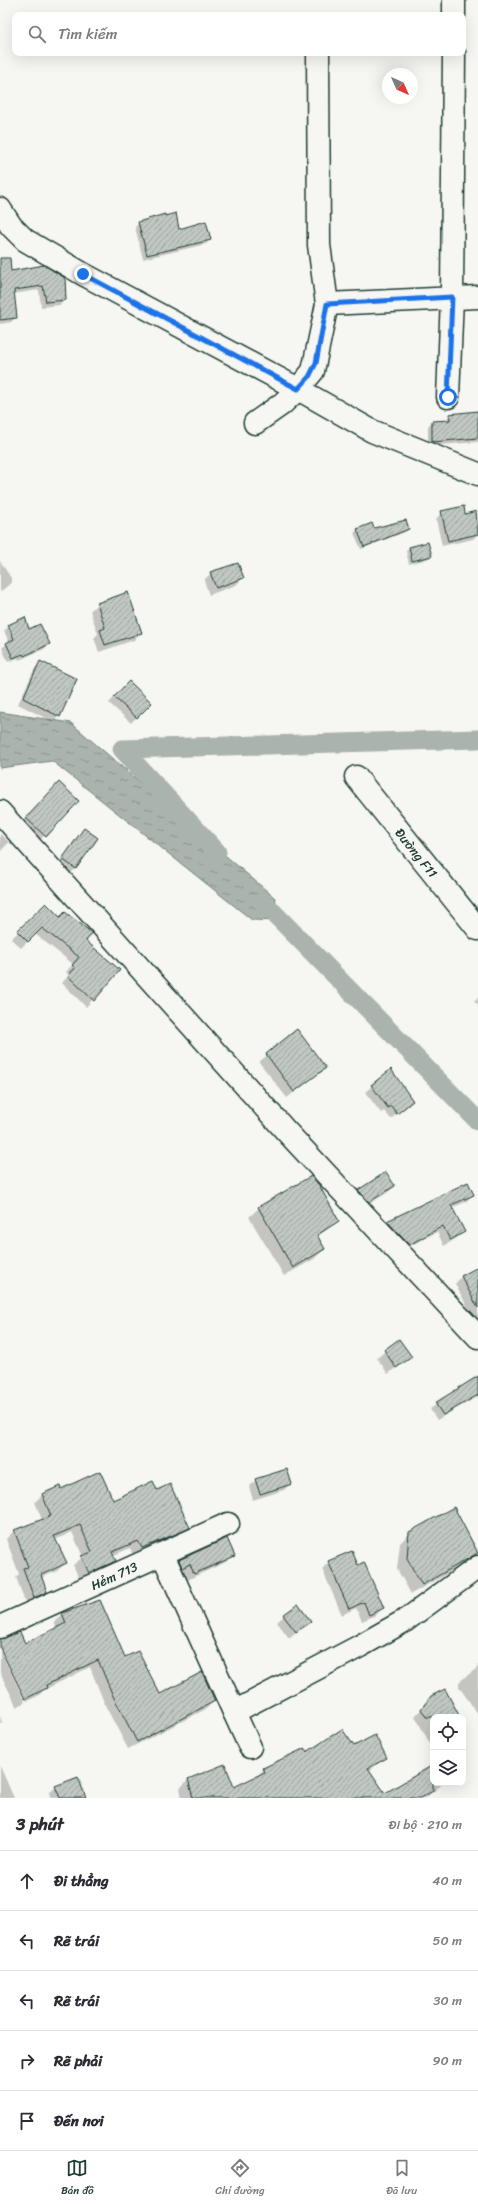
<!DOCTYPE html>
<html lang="vi">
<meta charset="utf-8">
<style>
body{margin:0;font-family:Sriracha,sans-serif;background:#f2f2f3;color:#2b2b33}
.controls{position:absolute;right:12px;bottom:12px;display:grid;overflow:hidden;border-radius:8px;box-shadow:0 4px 16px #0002}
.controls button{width:36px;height:36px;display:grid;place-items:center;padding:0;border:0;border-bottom:1px solid #e1e1e2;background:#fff;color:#2b2b33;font:20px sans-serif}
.compass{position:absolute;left:382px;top:68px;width:36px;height:36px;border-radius:50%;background:#fff;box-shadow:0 4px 16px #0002;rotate:135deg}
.stop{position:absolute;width:12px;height:12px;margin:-9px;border:3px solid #1a73e8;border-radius:50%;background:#fff}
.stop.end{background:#1a73e8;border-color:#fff;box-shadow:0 1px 4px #0008}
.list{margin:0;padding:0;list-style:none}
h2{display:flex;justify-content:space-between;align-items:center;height:52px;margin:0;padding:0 16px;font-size:17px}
h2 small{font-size:13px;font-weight:400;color:#7c7c81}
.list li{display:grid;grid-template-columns:26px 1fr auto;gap:12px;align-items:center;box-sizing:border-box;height:60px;padding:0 16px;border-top:1px solid #e1e1e2}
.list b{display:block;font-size:15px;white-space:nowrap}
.list em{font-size:13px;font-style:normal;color:#7c7c81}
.icon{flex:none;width:22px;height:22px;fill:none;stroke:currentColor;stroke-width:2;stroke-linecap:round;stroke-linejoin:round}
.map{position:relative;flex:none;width:478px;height:1798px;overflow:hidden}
.search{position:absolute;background:#fff;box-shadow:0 4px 16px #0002;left:12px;right:12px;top:12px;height:44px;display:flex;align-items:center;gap:10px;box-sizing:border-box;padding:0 14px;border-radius:8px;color:#7c7c81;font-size:15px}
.sheet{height:352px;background:#fff}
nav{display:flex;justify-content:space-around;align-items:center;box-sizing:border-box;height:56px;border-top:1px solid #e1e1e2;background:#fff;font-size:11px;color:#7c7c81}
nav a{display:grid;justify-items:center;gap:2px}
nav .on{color:#1f3d34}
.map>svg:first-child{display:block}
</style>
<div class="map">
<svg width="478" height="1798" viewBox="0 0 478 1798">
<defs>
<pattern id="water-ripples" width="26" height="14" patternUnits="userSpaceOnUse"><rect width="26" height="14" fill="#aab3ae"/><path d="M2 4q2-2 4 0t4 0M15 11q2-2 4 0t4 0" fill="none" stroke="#8a938e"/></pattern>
<pattern id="building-hatch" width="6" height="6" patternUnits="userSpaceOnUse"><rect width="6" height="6" fill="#c1c8c3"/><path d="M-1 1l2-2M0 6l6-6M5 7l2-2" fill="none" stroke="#9ca49f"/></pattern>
</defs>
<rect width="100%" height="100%" fill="#f6f6f2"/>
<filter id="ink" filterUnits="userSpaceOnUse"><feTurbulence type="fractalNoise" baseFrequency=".025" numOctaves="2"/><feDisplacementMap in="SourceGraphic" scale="8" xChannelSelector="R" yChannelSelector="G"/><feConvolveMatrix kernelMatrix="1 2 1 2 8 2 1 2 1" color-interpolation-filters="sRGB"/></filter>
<g filter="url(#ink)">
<path fill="url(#water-ripples)" stroke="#72847d" d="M0 712 71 723 275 898 281 921 252 920 52 761 0 768Z"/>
<path fill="#0003" d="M165 217 178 230 210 240 206 244 143 259 135 227 139 223Z
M0 261 8 272 43 266 65 300 60 305 41 307 39 290 13 294 16 317 11 322 0 324Z
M478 412V442L428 446V426L432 422 445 421 450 415Z
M442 512 464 515 475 513 478 534 473 539 442 546 436 519Z
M408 529 405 532 361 549 354 533 358 530Z
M427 543 431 556 427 559 409 564 406 551 409 548Z
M0 561 11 578V583L0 592Z
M211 573 243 578 236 585 209 595 204 580Z
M128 594 141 633 134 640 99 652 94 638 98 634 90 611 97 604Z
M9 626 29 630 48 644 44 649 19 660 18 658 8 662 2 648 9 642 4 631Z
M41 662 59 716 53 722 18 704 35 668Z
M123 688 150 703 131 723 109 703Z
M53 790 78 801 35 845 18 826Z
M84 830 76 868 69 875 56 866Z
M0 834 9 842 0 852Z
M46 905 118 970 86 1007 62 983 69 975 66 972 73 964 35 934 21 948 11 939Z
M477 998H478V1005L474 1001Z
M297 1031 325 1068 287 1098 259 1062Z
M391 1071 412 1101 391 1119 384 1111 381 1113 365 1092Z
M386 1173 394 1186 387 1193 362 1208 351 1197 358 1190Z
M467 1184 472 1195 466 1202 451 1208 464 1232 457 1238 444 1246 437 1232 402 1250 381 1228 387 1222Z
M259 1208 338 1221 317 1237 324 1249 314 1259 284 1276 249 1217Z
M478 1268V1326L455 1284 461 1277Z
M399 1340 410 1357 388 1374 377 1358Z
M478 1377V1398L477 1397 437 1420 430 1409Z
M256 1480 291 1483 284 1490 253 1500 249 1487Z
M61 1490 113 1501 156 1492 189 1527 181 1535 133 1555 130 1548 112 1556 115 1561 107 1569 80 1581 73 1565 83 1557 72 1532 55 1540 65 1563 57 1571 41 1578 45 1589 37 1598 25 1602 16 1577 19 1574 6 1539 14 1531 42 1520 35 1502 43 1494Z
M454 1508 478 1552 468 1562 411 1594 397 1569 400 1543 410 1533Z
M233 1555 226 1562 187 1580 183 1570 175 1574 173 1568 180 1561Z
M329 1562 357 1566 383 1608 376 1615 362 1621 356 1608 342 1615 322 1569Z
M63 1614 125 1658 159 1695 214 1701 206 1709 128 1749 105 1705 90 1667 44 1690 38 1696 27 1701 0 1646V1640L25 1644 57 1629 54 1622Z
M284 1616 309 1621 289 1638 277 1622Z
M0 1650 25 1702 17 1707 0 1673Z
M478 1664V1714L459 1687V1682L477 1668Z
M432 1697 459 1717H433V1743L430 1744 415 1716Z
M0 1716 2 1722 0 1724Z
M353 1748 385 1758 369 1771 385 1795 433 1766V1783H444L425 1798H182L180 1788 189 1779 233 1788 255 1778 264 1769 307 1754Z
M0 1766 14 1798H0Z
M56 1787 83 1798H51L49 1793Z"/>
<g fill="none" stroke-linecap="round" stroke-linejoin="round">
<path stroke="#aab3ae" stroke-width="19" d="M217 852 122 749 478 739
M263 902 478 1121"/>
</g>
<path fill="url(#building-hatch)" stroke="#1f3d34" d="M176 213 179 229 206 221 211 240 147 255 138 222 165 214V216Z
M0 258H10L11 271 44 265 65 278 66 300 46 302 43 286 14 290 17 318 0 320Z
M478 411V438L432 442V421L450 420 449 414Z
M464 506 465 514 476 511 478 534 448 541 441 511Z
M406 520 409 529 364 547 357 529 372 523 374 528Z
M428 542 432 556 412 561 409 547Z
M238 563 244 578 216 588 210 572Z
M128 592 142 633 105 645 100 630 105 628 97 603Z
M25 617 29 629 40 624 50 644 24 656 23 654 13 658 6 643 14 639 8 625Z
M40 661 77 679 60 717 23 698Z
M129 681 152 703 137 718 114 697Z
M59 782 79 801 46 837 26 818Z
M84 828 98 838 76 869 62 859Z
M46 903 60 917 65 912 92 933 86 941 120 970 94 1001 68 976 75 968 72 965 79 957 42 928 28 942 17 931Z
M297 1029 326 1068 294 1092 266 1054Z
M391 1069 413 1101 397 1114 391 1106 388 1108 371 1085Z
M386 1172 395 1186 369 1202 358 1190Z
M311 1176 319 1185 339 1221 317 1235 325 1249 293 1268 258 1207Z
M468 1182 474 1195 451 1205 465 1232 450 1240 443 1226 409 1245 387 1221Z
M478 1267V1308L461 1276Z
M399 1339 412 1357 396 1368 384 1350Z
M478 1376V1395L443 1415 435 1403Z
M287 1469 292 1484 260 1494 255 1479Z
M100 1471 113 1500 153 1481 157 1490 170 1484 190 1528 142 1548 138 1541 112 1552 116 1561 89 1573 81 1556 92 1552 80 1525 54 1536 67 1563 41 1575 47 1592 34 1598 23 1568 28 1567 14 1530 51 1516 42 1494 60 1486 61 1489Z
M454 1507 478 1553 422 1585 407 1559 409 1532Z
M227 1538 235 1556 194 1574 190 1564 182 1568 179 1560Z
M352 1551 358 1565 364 1562 384 1608 369 1615 364 1602 349 1609 328 1561Z
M100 1600 125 1657 138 1651 160 1694 202 1672 215 1701 137 1742 113 1696 98 1660 46 1685 47 1688 25 1699 0 1648V1639L20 1632 25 1643 66 1623 62 1613Z
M298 1604 311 1622 296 1632 283 1615Z
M445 1689 460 1717H426L421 1709 431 1696Z
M342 1729 354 1746 375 1735 387 1758 368 1768 385 1793 433 1765V1791L421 1798H193L188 1779 225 1764 234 1787 265 1772 263 1768 305 1748 307 1752Z
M78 1777 86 1798H60L55 1786Z"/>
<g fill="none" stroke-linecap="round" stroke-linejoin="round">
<defs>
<g id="minor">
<path d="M454 15V0"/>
<path d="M0 209 11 226 25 240 83 274 298 389 372 431 478 474"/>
<path d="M327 304 478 297"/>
<path d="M448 397 452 297 454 53"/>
<path d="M255 423 282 404 298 389 313 371 327 304 319 245 318 53"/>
<path id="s1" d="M356 777 478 929"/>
<path d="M0 812 286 1131 478 1337"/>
<path d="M163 1555 234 1712 360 1646 406 1620 478 1567"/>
<path id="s2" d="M0 1627 228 1524"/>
<path d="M234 1712 250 1747"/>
</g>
</defs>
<use href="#minor" stroke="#1f3d34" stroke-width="25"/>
<use href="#minor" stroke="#f6f6f2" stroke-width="22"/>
</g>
</g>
<g fill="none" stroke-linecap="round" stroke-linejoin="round" filter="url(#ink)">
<path stroke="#1a73e8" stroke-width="5" d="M83 274 298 389 309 377 316 363 327 304 452 297 448 397"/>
</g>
<g text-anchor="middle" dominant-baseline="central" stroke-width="3.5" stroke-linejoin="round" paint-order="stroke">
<g font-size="13" fill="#1f3d34" stroke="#f6f6f2">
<text stroke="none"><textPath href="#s1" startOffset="97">Đường F11</textPath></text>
<text stroke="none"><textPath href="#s2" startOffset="125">Hẻm 713</textPath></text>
</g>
</g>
</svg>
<div class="controls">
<button><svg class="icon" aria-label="locate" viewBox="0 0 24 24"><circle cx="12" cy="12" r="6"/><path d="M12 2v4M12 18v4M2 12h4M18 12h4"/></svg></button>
<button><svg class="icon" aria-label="layers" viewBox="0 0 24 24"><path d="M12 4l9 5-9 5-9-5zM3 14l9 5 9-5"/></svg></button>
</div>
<svg class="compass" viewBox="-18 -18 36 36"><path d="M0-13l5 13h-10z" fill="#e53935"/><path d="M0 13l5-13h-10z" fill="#7c7c81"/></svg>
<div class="stop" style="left:448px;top:397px"></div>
<div class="stop end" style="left:83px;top:274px"></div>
<div class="search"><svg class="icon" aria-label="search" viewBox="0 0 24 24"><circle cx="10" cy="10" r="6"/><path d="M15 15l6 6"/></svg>Tìm kiếm</div>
</div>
<section class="sheet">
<h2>3 phút<small>Đi bộ · 210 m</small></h2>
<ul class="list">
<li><svg class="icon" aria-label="ahead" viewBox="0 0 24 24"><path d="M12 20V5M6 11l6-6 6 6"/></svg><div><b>Đi thẳng</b></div><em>40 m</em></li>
<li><svg class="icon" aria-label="left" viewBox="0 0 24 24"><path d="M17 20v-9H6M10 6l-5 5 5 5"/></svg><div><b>Rẽ trái</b></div><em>50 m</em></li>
<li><svg class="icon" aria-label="left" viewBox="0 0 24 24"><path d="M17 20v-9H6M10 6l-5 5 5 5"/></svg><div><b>Rẽ trái</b></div><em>30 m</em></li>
<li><svg class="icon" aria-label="right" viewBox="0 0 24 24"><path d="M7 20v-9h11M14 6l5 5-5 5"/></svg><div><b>Rẽ phải</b></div><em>90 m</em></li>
<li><svg class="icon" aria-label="arrive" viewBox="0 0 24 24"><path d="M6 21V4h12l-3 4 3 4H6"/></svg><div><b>Đến nơi</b></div></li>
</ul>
</section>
<nav>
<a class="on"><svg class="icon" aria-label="map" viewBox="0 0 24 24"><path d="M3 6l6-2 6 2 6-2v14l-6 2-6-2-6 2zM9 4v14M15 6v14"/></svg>Bản đồ</a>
<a><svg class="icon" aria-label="directions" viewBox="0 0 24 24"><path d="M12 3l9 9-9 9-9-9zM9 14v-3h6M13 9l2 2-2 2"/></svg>Chỉ đường</a>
<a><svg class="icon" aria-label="saved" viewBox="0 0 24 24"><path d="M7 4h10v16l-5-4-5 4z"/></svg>Đã lưu</a>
</nav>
